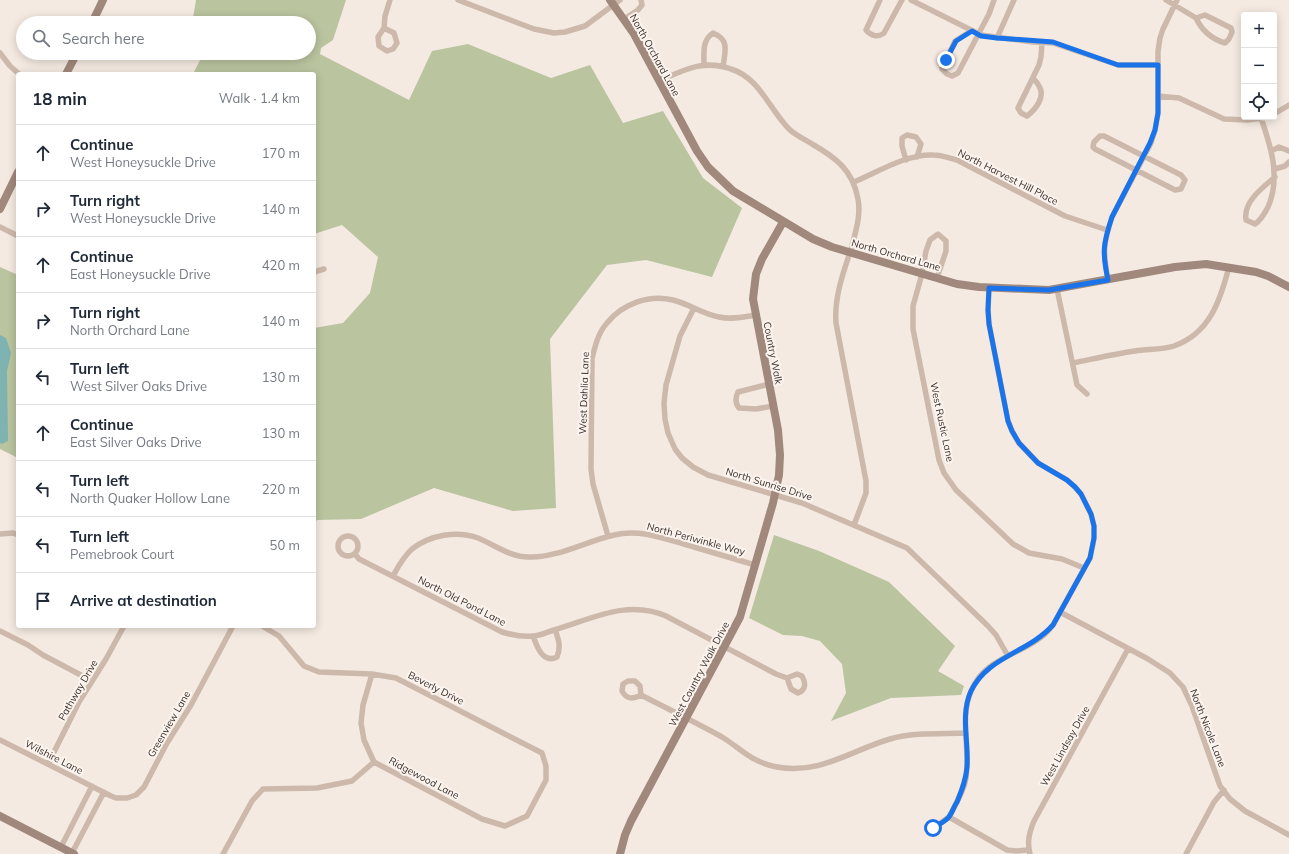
<!DOCTYPE html>
<meta charset="utf-8">
<style>
body{margin:0;font-family:Mulish,sans-serif;background:#f6f6f7;color:#1f2937}
.controls{position:absolute;right:12px;top:12px;display:grid;overflow:hidden;border-radius:4px;box-shadow:0 2px 10px #0003}
.controls button{width:36px;height:36px;display:grid;place-items:center;padding:0;border:0;border-bottom:1px solid #e0e1e3;background:#fff;color:#1f2937;font:20px sans-serif}
.stop{position:absolute;width:12px;height:12px;margin:-9px;border:3px solid #1a73e8;border-radius:50%;background:#fff}
.stop.end{background:#1a73e8;border-color:#fff;box-shadow:0 1px 4px #0008}
.list{margin:0;padding:0;list-style:none}
h2{display:flex;justify-content:space-between;align-items:center;height:52px;margin:0;padding:0 16px;font-size:17px}
h2 small{font-size:13px;font-weight:400;color:#747a83}
.list li{display:grid;grid-template-columns:26px 1fr auto;gap:12px;align-items:center;box-sizing:border-box;height:56px;padding:0 16px;border-top:1px solid #e0e1e3}
.list b{display:block;font-size:15px;white-space:nowrap}
.list p{margin:0;font-size:13px;white-space:nowrap;color:#747a83}
.list em{font-size:13px;font-style:normal;color:#747a83}
.icon{flex:none;width:22px;height:22px;fill:none;stroke:currentColor;stroke-width:2;stroke-linecap:round;stroke-linejoin:round}
.map{position:relative;flex:none;width:1289px;height:854px;overflow:hidden}
.search{position:absolute;background:#fff;box-shadow:0 2px 10px #0003;left:16px;top:16px;width:300px;height:44px;display:flex;align-items:center;gap:10px;box-sizing:border-box;padding:0 14px;border-radius:22px;color:#747a83;font-size:15px}
.panel{position:absolute;background:#fff;box-shadow:0 2px 10px #0003;left:16px;top:72px;width:300px;height:556px;border-radius:4px}
.map>svg:first-child{display:block}
</style>
<div class="map">
<svg width="1289" height="854" viewBox="0 0 1289 854">
<rect width="100%" height="100%" fill="#f4eae1"/>
<path fill="#bac49f" d="M196 0H346L333 40 321 48 320 54 409 100 432 51 468 44 551 78 590 65 623 123 663 111 703 178 742 208 712 277 646 260 607 265 550 339 556 508 513 511 434 488 361 519 317 520 314 525V328L343 323 370 293 378 257 342 225 314 234V74H193L200 60 201 53H309V23H197L193 18Z
M0 267 18 275V458L0 449Z
M774 535 819 551 889 582 955 646 938 671 964 686 961 695 891 698 831 721 846 693 842 664 820 641 802 636 783 635 749 618Z"/>
<path fill="#7eb3b2" d="M0 335 6 338 11 353 7 371 8 441 2 444 0 443Z"/>
<g fill="none" stroke-linecap="round" stroke-linejoin="round">
<path stroke="#cdb9ab" stroke-width="5.5" d="M458 0 534 29 554 33 565 32 585 26 620 0
M880 0 866 30C871 36 878 38 884 33L902 0
M911 0 981 35 1033 42 1053 43 1118 65H1158
M1166 0 1196 18
M1205 15 1231 28 1232 32 1229 39 1225 43C1212 39 1202 31 1196 18Z
M624 19 638 10 642 5 641 0
M384 28 394 33 397 43 393 49 387 51 379 46 378 37 384 28 385 16 390 0
M971 31 955 41 942 69 947 74 952 76 958 73 989 14 994 0
M997 38 1014 0
M0 53 10 66 19 74
M704 65C704 53 702 40 713 33 730 40 725 51 723 67
M1033 78C1035 81 1038 83 1039 86 1046 97 1035 110 1027 116L1021 113 1018 108 1039 65 1041 57 1042 42
M659 81C684 70 703 59 731 69 760 78 769 109 789 129 795 135 804 139 812 144 835 157 853 170 858 199 861 215 856 230 852 246 844 271 834 296 836 323L866 481V493L854 525
M1158 96 1179 98 1224 119 1248 120 1267 117
M1274 114 1289 105
M1261 118C1271 147 1281 177 1268 207 1264 214 1262 219 1255 224L1246 220C1243 202 1262 188 1275 177
M1100 136H1104L1181 175 1185 180 1181 189 1175 190 1095 149 1093 147 1094 142Z
M1271 151 1279 147 1289 151
M906 160 902 146V138L907 135 916 137 921 144 917 157
M1275 169 1285 166 1289 162
M854 182C878 172 906 154 933 155 941 155 949 158 957 160L1065 216 1107 230
M0 227 18 236
M314 272 324 269
M937 278 946 251V241L938 234 930 240 926 251 922 274 913 306V329L939 460 944 473 956 490 1013 544 1029 553 1062 559 1084 568
M1108 280C1103 252 1103 244 1112 217L1151 143 1155 130 1158 113V51L1160 38 1163 29 1177 0
M1057 289 1077 385 1087 394
M694 308 680 336 666 385 664 403 665 419 668 433 675 449 682 458 693 467 708 475 802 503 907 548 988 626 996 635 1008 656
M1073 363C1093 359 1114 354 1135 351 1148 349 1162 350 1174 346 1210 333 1220 301 1229 267
M769 384 738 392C735 398 735 403 739 408L756 409 773 406
M0 534 13 533 18 535
M338 546a10 10 0 1 1 20 0a10 10 0 1 1-20 0Z
M608 536 593 484 591 469 592 359C595 346 598 333 607 323 622 304 649 294 673 300 689 304 703 314 719 317 731 320 744 317 756 315
M355 554 359 559 502 632C512 635 523 637 533 636 540 636 547 632 554 630 592 619 627 599 666 616L776 674 787 678
M393 576C398 567 403 557 412 549 430 535 457 530 478 538 495 545 510 557 529 557 557 558 587 541 614 535 641 528 668 540 694 547 715 553 735 559 755 565
M1060 612 1148 659 1170 673 1183 687 1192 706 1220 786 1230 799 1245 811 1289 835
M262 626 279 636 304 666 319 672 372 674 396 678 542 753 546 766V780L527 816 505 826 482 819 374 762 364 740 361 723 363 705 372 674
M0 631 28 645 43 655 92 681
M533 636C537 647 543 664 557 657 561 647 559 640 555 630
M797 674 802 676C806 683 806 690 798 693L791 689 787 678Z
M628 681H635L640 686 641 695C633 699 627 700 622 691L623 684Z
M641 695C668 709 695 722 722 737 743 750 751 762 777 767 820 775 852 750 890 739 914 732 941 734 966 733
M0 740 111 796 116 798H127L136 795 144 787 167 743 191 705 233 626
M48 764 79 702 106 659 124 626
M949 817C955 805 964 792 966 778 971 744 956 711 977 680 993 656 1025 653 1045 634 1048 632 1050 628 1053 625L1090 558 1094 539V526L1091 514 1081 494 1075 487 1067 480 1038 463 1019 443 1012 431 1008 421 989 324 988 310 989 288
M949 817 1007 850 1016 851 1029 850
M933 828 949 817
M61 847 92 786
M72 853 104 792
M223 854 252 801 263 789 317 788 352 781 374 762
M1030 854C1027 842 1029 833 1034 821L1128 649
M1186 854 1214 802 1224 790"/>
<path stroke="#a1887c" stroke-width="8" d="M610 0 634 34 697 151 708 167 733 191 813 239 832 247 957 284 979 287 1049 290 1175 267 1206 264 1256 272 1268 276 1289 287
M92 23 103 0
M66 74 77 53
M0 209 18 172
M0 816 74 854
M620 854 625 835 631 821 740 617 773 503 779 475 780 455 778 430 753 299 756 274 762 259 783 222"/>
</g>
<g fill="none" stroke-linecap="round" stroke-linejoin="round">
<path stroke="#1a73e8" stroke-width="5" d="M933 828C938 825 944 822 948 818 952 814 954 806 957 802 962 790 966 780 967 767 969 742 960 715 971 691 988 656 1028 653 1053 625L1090 558 1094 538V526L1091 514 1081 494 1075 487 1067 480 1038 463 1019 443 1012 431 1008 421 989 324 988 310 989 288 1049 290 1108 280C1102 252 1103 244 1112 217L1150 143 1155 130 1158 113V65H1118L1053 42 997 38 981 36 972 31 956 41 946 60"/>
</g>
<g text-anchor="middle" dominant-baseline="central" stroke-width="4" stroke-linejoin="round" paint-order="stroke">
<g font-size="10" fill="#3b2f2b" stroke="#fbf4ee">
<text transform="translate(655 55) rotate(61)">North Orchard Lane</text>
<text transform="translate(1008 177) rotate(27)">North Harvest Hill Place</text>
<text transform="translate(896 255) rotate(16)">North Orchard Lane</text>
<text transform="translate(773 353) rotate(79)">Country Walk</text>
<text transform="translate(584 393) rotate(-88)">West Dahlia Lane</text>
<text transform="translate(942 422) rotate(78)">West Rustic Lane</text>
<text transform="translate(769 484) rotate(17)">North Sunrise Drive</text>
<text transform="translate(696 539) rotate(15)">North Periwinkle Way</text>
<text transform="translate(462 601) rotate(27)">North Old Pond Lane</text>
<text transform="translate(699 674) rotate(-62)">West Country Walk Drive</text>
<text transform="translate(436 688) rotate(27)">Beverly Drive</text>
<text transform="translate(78 690) rotate(-60)">Pathway Drive</text>
<text transform="translate(169 724) rotate(-60)">Greenview Lane</text>
<text transform="translate(1208 728) rotate(69)">North Nicole Lane</text>
<text transform="translate(1065 746) rotate(-61)">West Lindsay Drive</text>
<text transform="translate(54 757) rotate(27)">Wilshire Lane</text>
<text transform="translate(424 778) rotate(28)">Ridgewood Lane</text>
</g>
</g>
</svg>
<div class="controls">
<button>+</button>
<button>−</button>
<button><svg class="icon" aria-label="locate" viewBox="0 0 24 24"><circle cx="12" cy="12" r="6"/><path d="M12 2v4M12 18v4M2 12h4M18 12h4"/></svg></button>
</div>
<div class="stop" style="left:933px;top:828px"></div>
<div class="stop end" style="left:946px;top:60px"></div>
<div class="search"><svg class="icon" aria-label="search" viewBox="0 0 24 24"><circle cx="10" cy="10" r="6"/><path d="M15 15l6 6"/></svg>Search here</div>
<section class="panel">
<h2>18 min<small>Walk · 1.4 km</small></h2>
<ul class="list">
<li><svg class="icon" aria-label="ahead" viewBox="0 0 24 24"><path d="M12 20V5M6 11l6-6 6 6"/></svg><div><b>Continue</b><p>West Honeysuckle Drive</p></div><em>170 m</em></li>
<li><svg class="icon" aria-label="right" viewBox="0 0 24 24"><path d="M7 20v-9h11M14 6l5 5-5 5"/></svg><div><b>Turn right</b><p>West Honeysuckle Drive</p></div><em>140 m</em></li>
<li><svg class="icon" aria-label="ahead" viewBox="0 0 24 24"><path d="M12 20V5M6 11l6-6 6 6"/></svg><div><b>Continue</b><p>East Honeysuckle Drive</p></div><em>420 m</em></li>
<li><svg class="icon" aria-label="right" viewBox="0 0 24 24"><path d="M7 20v-9h11M14 6l5 5-5 5"/></svg><div><b>Turn right</b><p>North Orchard Lane</p></div><em>140 m</em></li>
<li><svg class="icon" aria-label="left" viewBox="0 0 24 24"><path d="M17 20v-9H6M10 6l-5 5 5 5"/></svg><div><b>Turn left</b><p>West Silver Oaks Drive</p></div><em>130 m</em></li>
<li><svg class="icon" aria-label="ahead" viewBox="0 0 24 24"><path d="M12 20V5M6 11l6-6 6 6"/></svg><div><b>Continue</b><p>East Silver Oaks Drive</p></div><em>130 m</em></li>
<li><svg class="icon" aria-label="left" viewBox="0 0 24 24"><path d="M17 20v-9H6M10 6l-5 5 5 5"/></svg><div><b>Turn left</b><p>North Quaker Hollow Lane</p></div><em>220 m</em></li>
<li><svg class="icon" aria-label="left" viewBox="0 0 24 24"><path d="M17 20v-9H6M10 6l-5 5 5 5"/></svg><div><b>Turn left</b><p>Pemebrook Court</p></div><em>50 m</em></li>
<li><svg class="icon" aria-label="arrive" viewBox="0 0 24 24"><path d="M6 21V4h12l-3 4 3 4H6"/></svg><div><b>Arrive at destination</b></div></li>
</ul>
</section>
</div>
